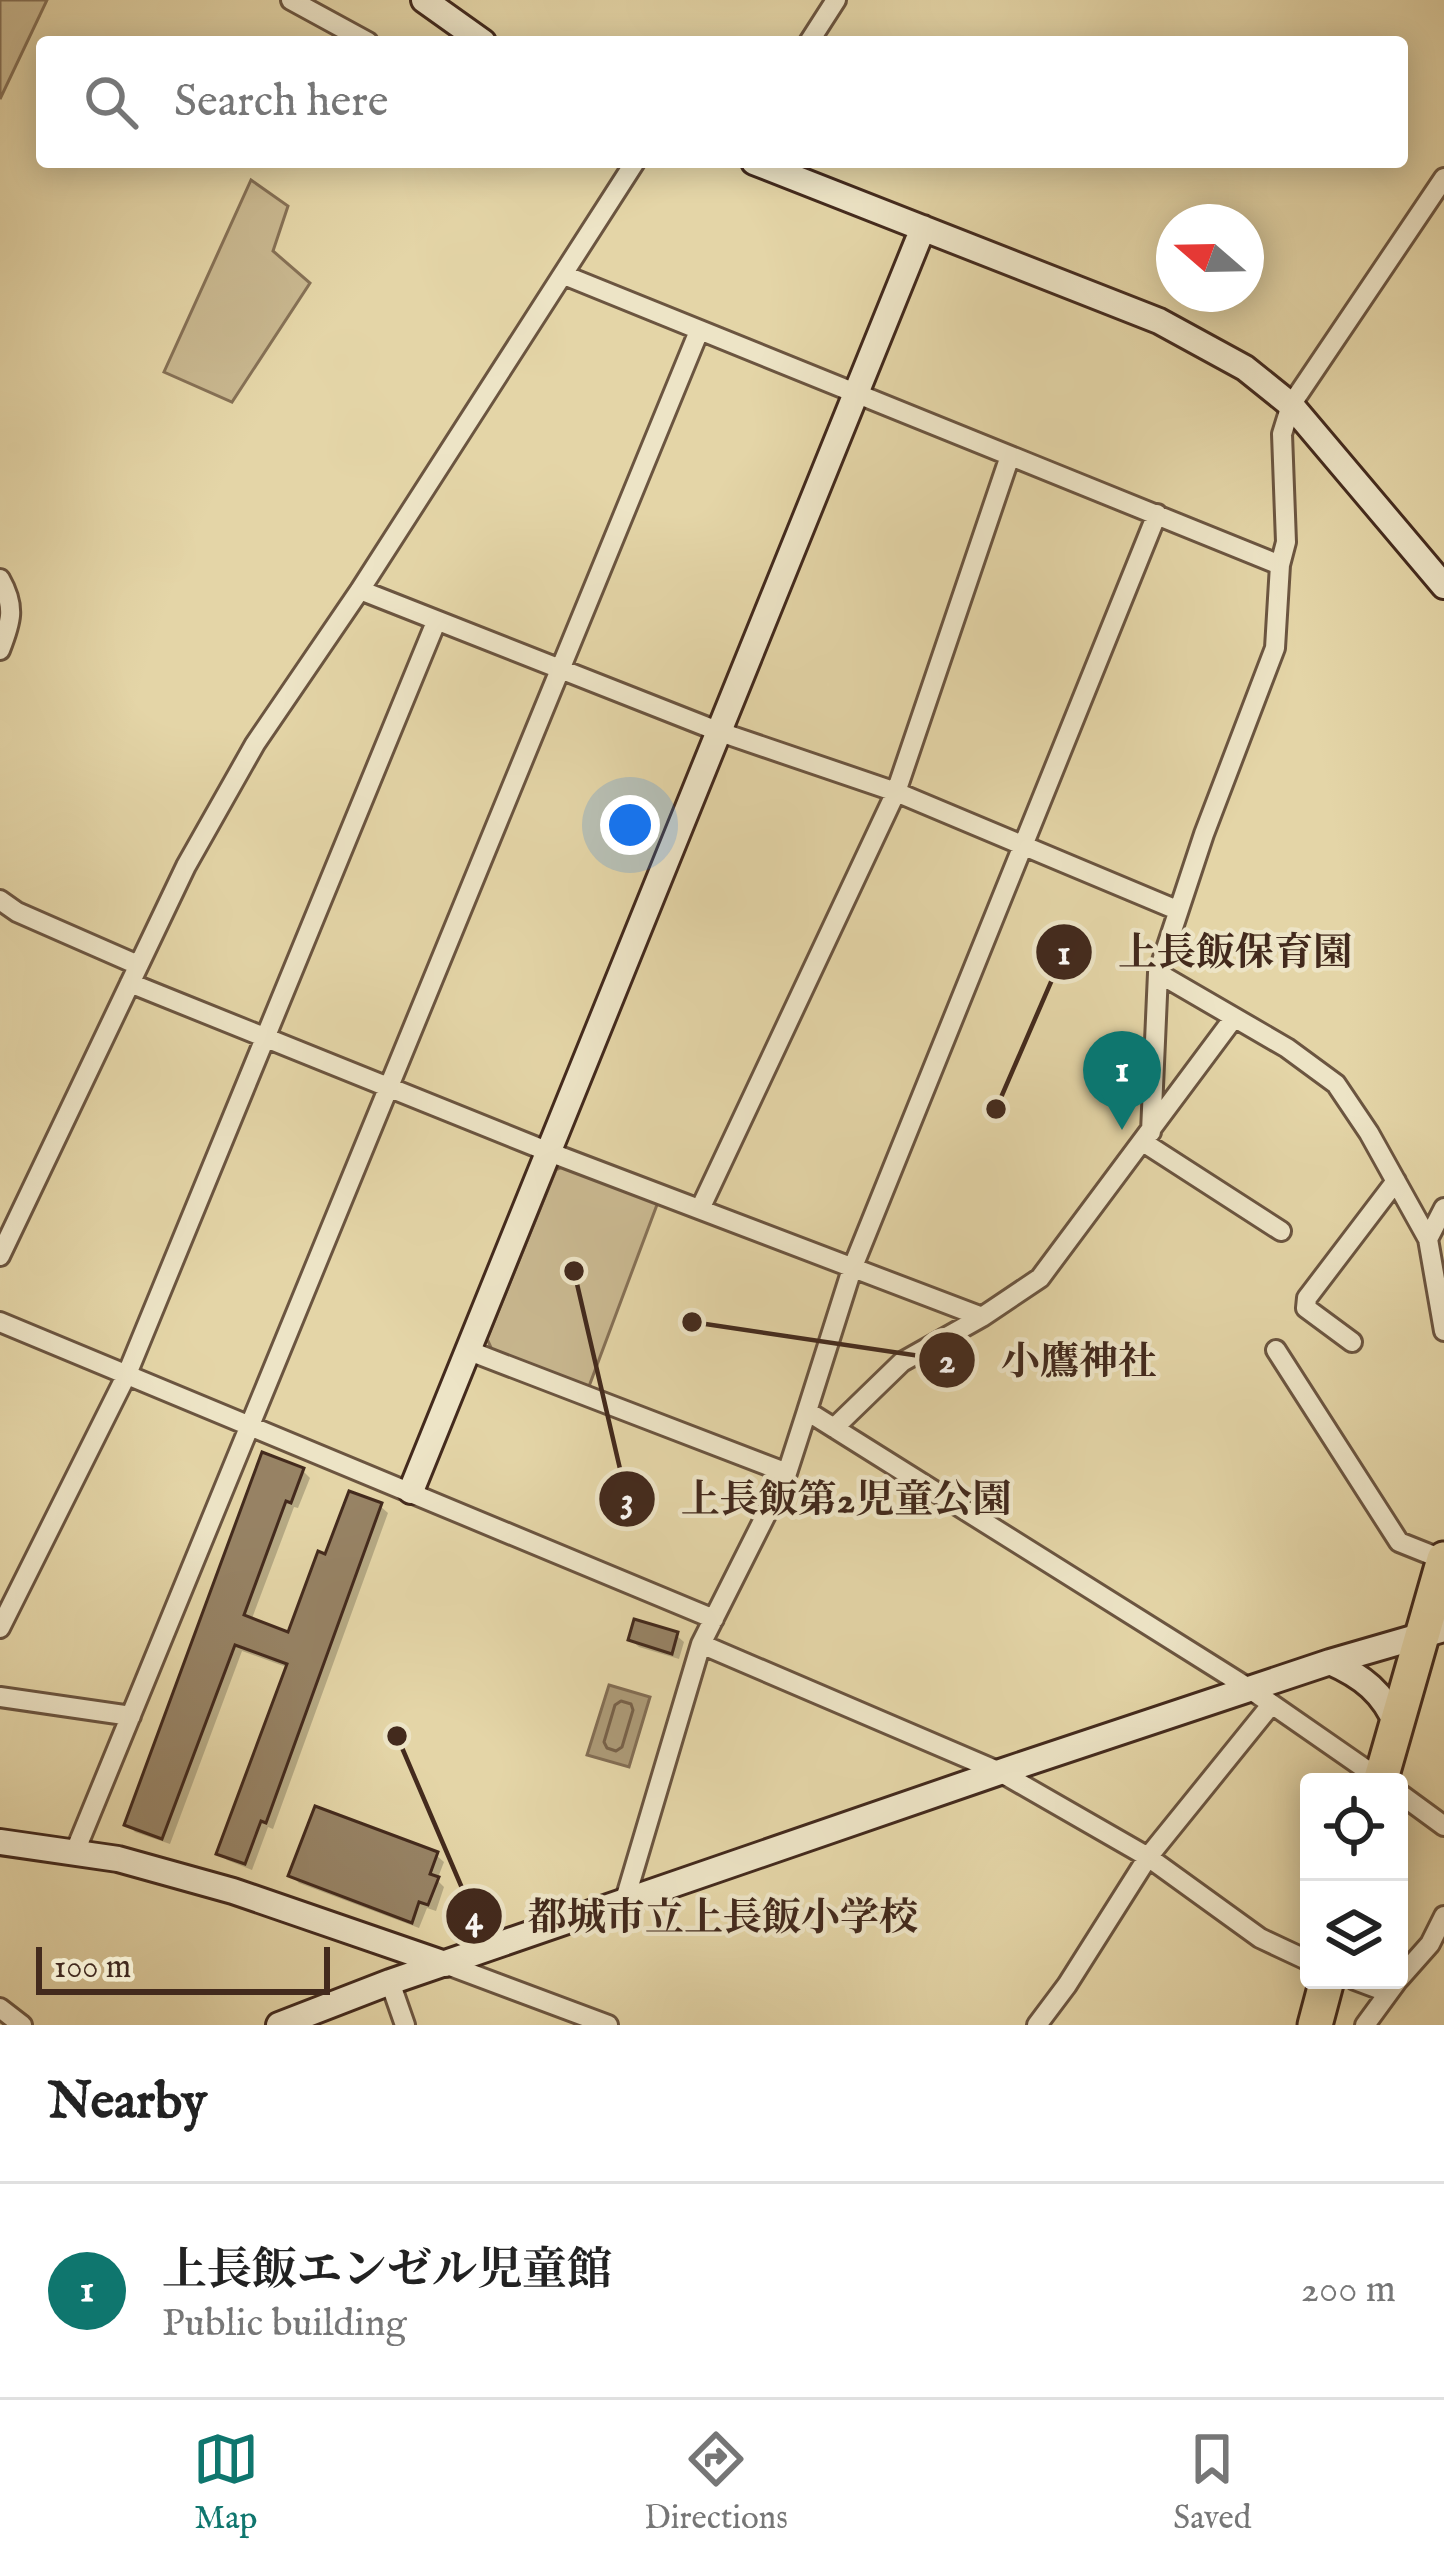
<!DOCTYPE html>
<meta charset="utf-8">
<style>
body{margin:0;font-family:"IM FELL English","Noto Serif JP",serif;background:#f6f6f6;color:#222}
.controls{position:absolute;right:36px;bottom:36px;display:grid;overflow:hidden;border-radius:12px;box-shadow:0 6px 30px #0003}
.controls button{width:108px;height:108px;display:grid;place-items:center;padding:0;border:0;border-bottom:3px solid #e0e0e0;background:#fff;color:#222;font:60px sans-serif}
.compass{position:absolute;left:1156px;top:204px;width:108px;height:108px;border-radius:50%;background:#fff;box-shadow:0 6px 30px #0003;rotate:290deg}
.scale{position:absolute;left:36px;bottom:30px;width:294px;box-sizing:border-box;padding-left:12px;border:6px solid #432a1d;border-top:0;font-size:33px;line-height:42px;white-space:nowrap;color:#432a1d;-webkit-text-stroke:9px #ede4c6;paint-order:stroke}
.you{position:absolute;left:630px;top:825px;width:42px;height:42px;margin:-30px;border:9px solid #fff;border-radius:50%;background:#1a73e8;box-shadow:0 0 0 18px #1a73e833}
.badge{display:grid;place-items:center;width:78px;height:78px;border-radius:50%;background:#0f766e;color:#fff;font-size:39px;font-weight:700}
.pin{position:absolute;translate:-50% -99px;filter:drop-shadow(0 3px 6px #0008)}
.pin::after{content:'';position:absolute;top:63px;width:42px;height:36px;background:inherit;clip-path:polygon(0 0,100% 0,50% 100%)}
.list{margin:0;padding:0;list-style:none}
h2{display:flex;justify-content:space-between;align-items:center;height:156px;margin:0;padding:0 48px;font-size:51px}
h2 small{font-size:39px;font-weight:400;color:#767676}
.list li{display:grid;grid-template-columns:78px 1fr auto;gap:36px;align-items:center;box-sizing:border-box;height:216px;padding:0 48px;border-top:3px solid #e0e0e0}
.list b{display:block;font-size:45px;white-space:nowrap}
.list p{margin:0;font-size:39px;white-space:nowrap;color:#767676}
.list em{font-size:39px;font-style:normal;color:#767676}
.icon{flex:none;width:66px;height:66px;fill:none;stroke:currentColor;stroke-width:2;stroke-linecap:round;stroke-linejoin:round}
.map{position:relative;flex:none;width:1444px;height:2025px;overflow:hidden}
.search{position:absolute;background:#fff;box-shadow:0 6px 30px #0003;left:36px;right:36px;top:36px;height:132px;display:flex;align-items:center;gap:30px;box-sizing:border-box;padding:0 42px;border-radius:12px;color:#767676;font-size:45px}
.sheet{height:372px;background:#fff}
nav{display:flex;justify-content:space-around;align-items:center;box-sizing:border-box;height:168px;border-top:3px solid #e0e0e0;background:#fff;font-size:33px;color:#767676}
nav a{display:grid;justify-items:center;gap:6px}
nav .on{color:#0f766e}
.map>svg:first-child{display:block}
</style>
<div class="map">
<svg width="1444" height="2025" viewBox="0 0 1444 2025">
<rect width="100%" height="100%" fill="#e4d5a7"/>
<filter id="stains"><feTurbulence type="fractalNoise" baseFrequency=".00167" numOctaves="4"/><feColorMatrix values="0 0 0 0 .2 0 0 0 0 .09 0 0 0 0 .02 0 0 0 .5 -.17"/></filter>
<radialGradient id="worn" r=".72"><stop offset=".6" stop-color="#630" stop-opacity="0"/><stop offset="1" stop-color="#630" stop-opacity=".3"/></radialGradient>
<path fill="#c9b890" stroke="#867156" stroke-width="3" d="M0 0H47L0 99Z
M251 180 288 206 273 251 310 283 232 402 164 372Z
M564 1166 658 1202 588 1389 493 1352 487 1339 556 1170Z"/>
<path fill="#ad9b78" stroke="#836e54" stroke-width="3" d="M609 1685 650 1697 629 1767 587 1755Z"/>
<path fill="#0003" d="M264 1456 302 1470 310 1478 298 1508 294 1507 251 1621 289 1635 327 1558 380 1506 388 1513 273 1829 268 1827 252 1870 227 1860 220 1853 289 1668 242 1651 170 1844 135 1832 128 1824Z
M676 1635 684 1642 679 1659 639 1647 631 1640Z
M436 1855 444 1862 437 1880 444 1887 436 1911 427 1908 419 1928 299 1883 292 1876Z"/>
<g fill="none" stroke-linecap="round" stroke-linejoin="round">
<path stroke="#78624a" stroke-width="3" d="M621 1701 631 1704 633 1710 622 1747 616 1751 607 1748 604 1742 615 1705Z"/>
</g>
<path fill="#978365" stroke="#432a1d" stroke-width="3" d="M262 1452 304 1468 291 1503 286 1501 244 1615 288 1632 318 1551 325 1554 349 1491 382 1503 266 1823 261 1821 245 1864 216 1854 287 1664 235 1645 162 1839 124 1825Z
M634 1619 678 1632 672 1654 628 1640Z
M315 1806 438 1852 430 1874 439 1877 428 1905 419 1902 412 1923 288 1876Z"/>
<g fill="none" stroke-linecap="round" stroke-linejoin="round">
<defs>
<path id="street" d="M291 0 368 42
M809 42 836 0
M564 275 1280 565
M0 579C16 607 11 622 0 650
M360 590 720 732 896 792 1177 910
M0 900 17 912 138 965
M1158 973 1287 1048 1336 1084 1369 1133 1428 1239 1444 1331
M130 983 549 1152 982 1317
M1151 1132 1158 973 1204 834 1275 648 1280 565 1286 542 1282 434 1291 405 1444 178
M1143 1142 1281 1231
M700 1209 896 792 1010 456
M1428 1239 1444 1208
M0 1256 186 866 255 744 360 590 635 162
M0 1322 714 1619
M1352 1342 1306 1308 1307 1298 1396 1181
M467 1350 787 1473
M1276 1350 1399 1542 1444 1560
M807 1411 852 1269 1157 514
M834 1428 902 1362 982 1317 1040 1278 1233 1019
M0 1628 127 1374 436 622
M701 1644 1000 1772 1148 1857 1260 1938 1309 1961
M0 1697 131 1716
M1399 1793 1444 1826
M74 1854 699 331
M624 1903 701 1644 787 1473 807 1411 1250 1689 1384 1782
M445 1964 608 2025
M1399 1979 1430 1944 1444 1916
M1355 1980 1387 1992
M390 1982 405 2025
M0 2008 22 2025
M1037 2025 1067 1985 1148 1857 1271 1705
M1365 2025 1398 1980"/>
<path id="secondary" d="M424 0 483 42
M754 162 1159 321 1245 368 1291 405 1444 586
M411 1491 923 228
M1330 1662C1362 1676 1384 1693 1397 1726
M0 1842 118 1859 233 1891 445 1964
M279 2025 390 1982 1000 1772 1330 1662 1444 1629"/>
<path id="highway" d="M1380 1782 1444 1559
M1315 2025 1327 1980"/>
</defs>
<use href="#street" stroke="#6b5540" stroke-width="24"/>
<use href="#secondary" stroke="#432a1d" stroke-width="30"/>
<use href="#highway" stroke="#432a1d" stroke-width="39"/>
<use href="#street" stroke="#ede4c6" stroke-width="18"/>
<use href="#secondary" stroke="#ede4c6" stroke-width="24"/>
<use href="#highway" stroke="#e4d5a7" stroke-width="33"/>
</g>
<path fill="none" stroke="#432a1d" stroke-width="4.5" d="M996 1109L1064 952M692 1322L947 1360M574 1271L627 1499M397 1736L474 1916"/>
<g fill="#432a1d" stroke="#ede4c6" stroke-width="4.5">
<circle cx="996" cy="1109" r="12"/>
<circle cx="692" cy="1322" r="12"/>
<circle cx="574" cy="1271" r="12"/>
<circle cx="397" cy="1736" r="12"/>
<circle cx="1064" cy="952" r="30"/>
<circle cx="947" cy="1360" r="30"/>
<circle cx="627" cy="1499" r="30"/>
<circle cx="474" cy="1916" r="30"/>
</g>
<g font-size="36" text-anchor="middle" font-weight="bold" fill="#fff">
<text x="1064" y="964">1</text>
<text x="947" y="1372">2</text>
<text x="627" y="1511">3</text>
<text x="474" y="1929">4</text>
</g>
<g font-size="39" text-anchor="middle" font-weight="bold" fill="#432a1d" stroke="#ede4c6" stroke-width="9" stroke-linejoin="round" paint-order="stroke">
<text x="1235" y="965">上長飯保育園</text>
<text x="1079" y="1374">小鷹神社</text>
<text x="846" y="1512">上長飯第2児童公園</text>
<text x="723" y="1930">都城市立上長飯小学校</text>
</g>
<rect width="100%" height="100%" filter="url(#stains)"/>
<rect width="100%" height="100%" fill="url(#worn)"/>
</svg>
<div class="controls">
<button><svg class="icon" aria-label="locate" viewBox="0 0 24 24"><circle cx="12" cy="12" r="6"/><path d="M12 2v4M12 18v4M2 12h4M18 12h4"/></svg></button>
<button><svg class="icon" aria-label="layers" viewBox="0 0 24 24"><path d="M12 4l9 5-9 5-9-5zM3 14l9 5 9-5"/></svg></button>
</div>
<svg class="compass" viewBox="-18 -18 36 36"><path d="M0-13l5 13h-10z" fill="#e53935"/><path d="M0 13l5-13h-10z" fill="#767676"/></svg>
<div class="scale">100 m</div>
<div class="you"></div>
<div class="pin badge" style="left:1122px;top:1130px">1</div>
<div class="search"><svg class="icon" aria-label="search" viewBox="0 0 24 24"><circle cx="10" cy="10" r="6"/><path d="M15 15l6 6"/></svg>Search here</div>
</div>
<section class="sheet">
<h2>Nearby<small></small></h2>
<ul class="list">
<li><span class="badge">1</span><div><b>上長飯エンゼル児童館</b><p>Public building</p></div><em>200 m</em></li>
</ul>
</section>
<nav>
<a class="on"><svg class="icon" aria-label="map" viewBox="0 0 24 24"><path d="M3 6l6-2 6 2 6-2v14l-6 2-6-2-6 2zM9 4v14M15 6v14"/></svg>Map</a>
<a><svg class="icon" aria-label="directions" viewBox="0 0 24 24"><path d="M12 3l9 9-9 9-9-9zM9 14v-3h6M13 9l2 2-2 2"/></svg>Directions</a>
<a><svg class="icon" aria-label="saved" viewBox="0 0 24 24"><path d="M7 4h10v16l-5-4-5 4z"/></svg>Saved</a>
</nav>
